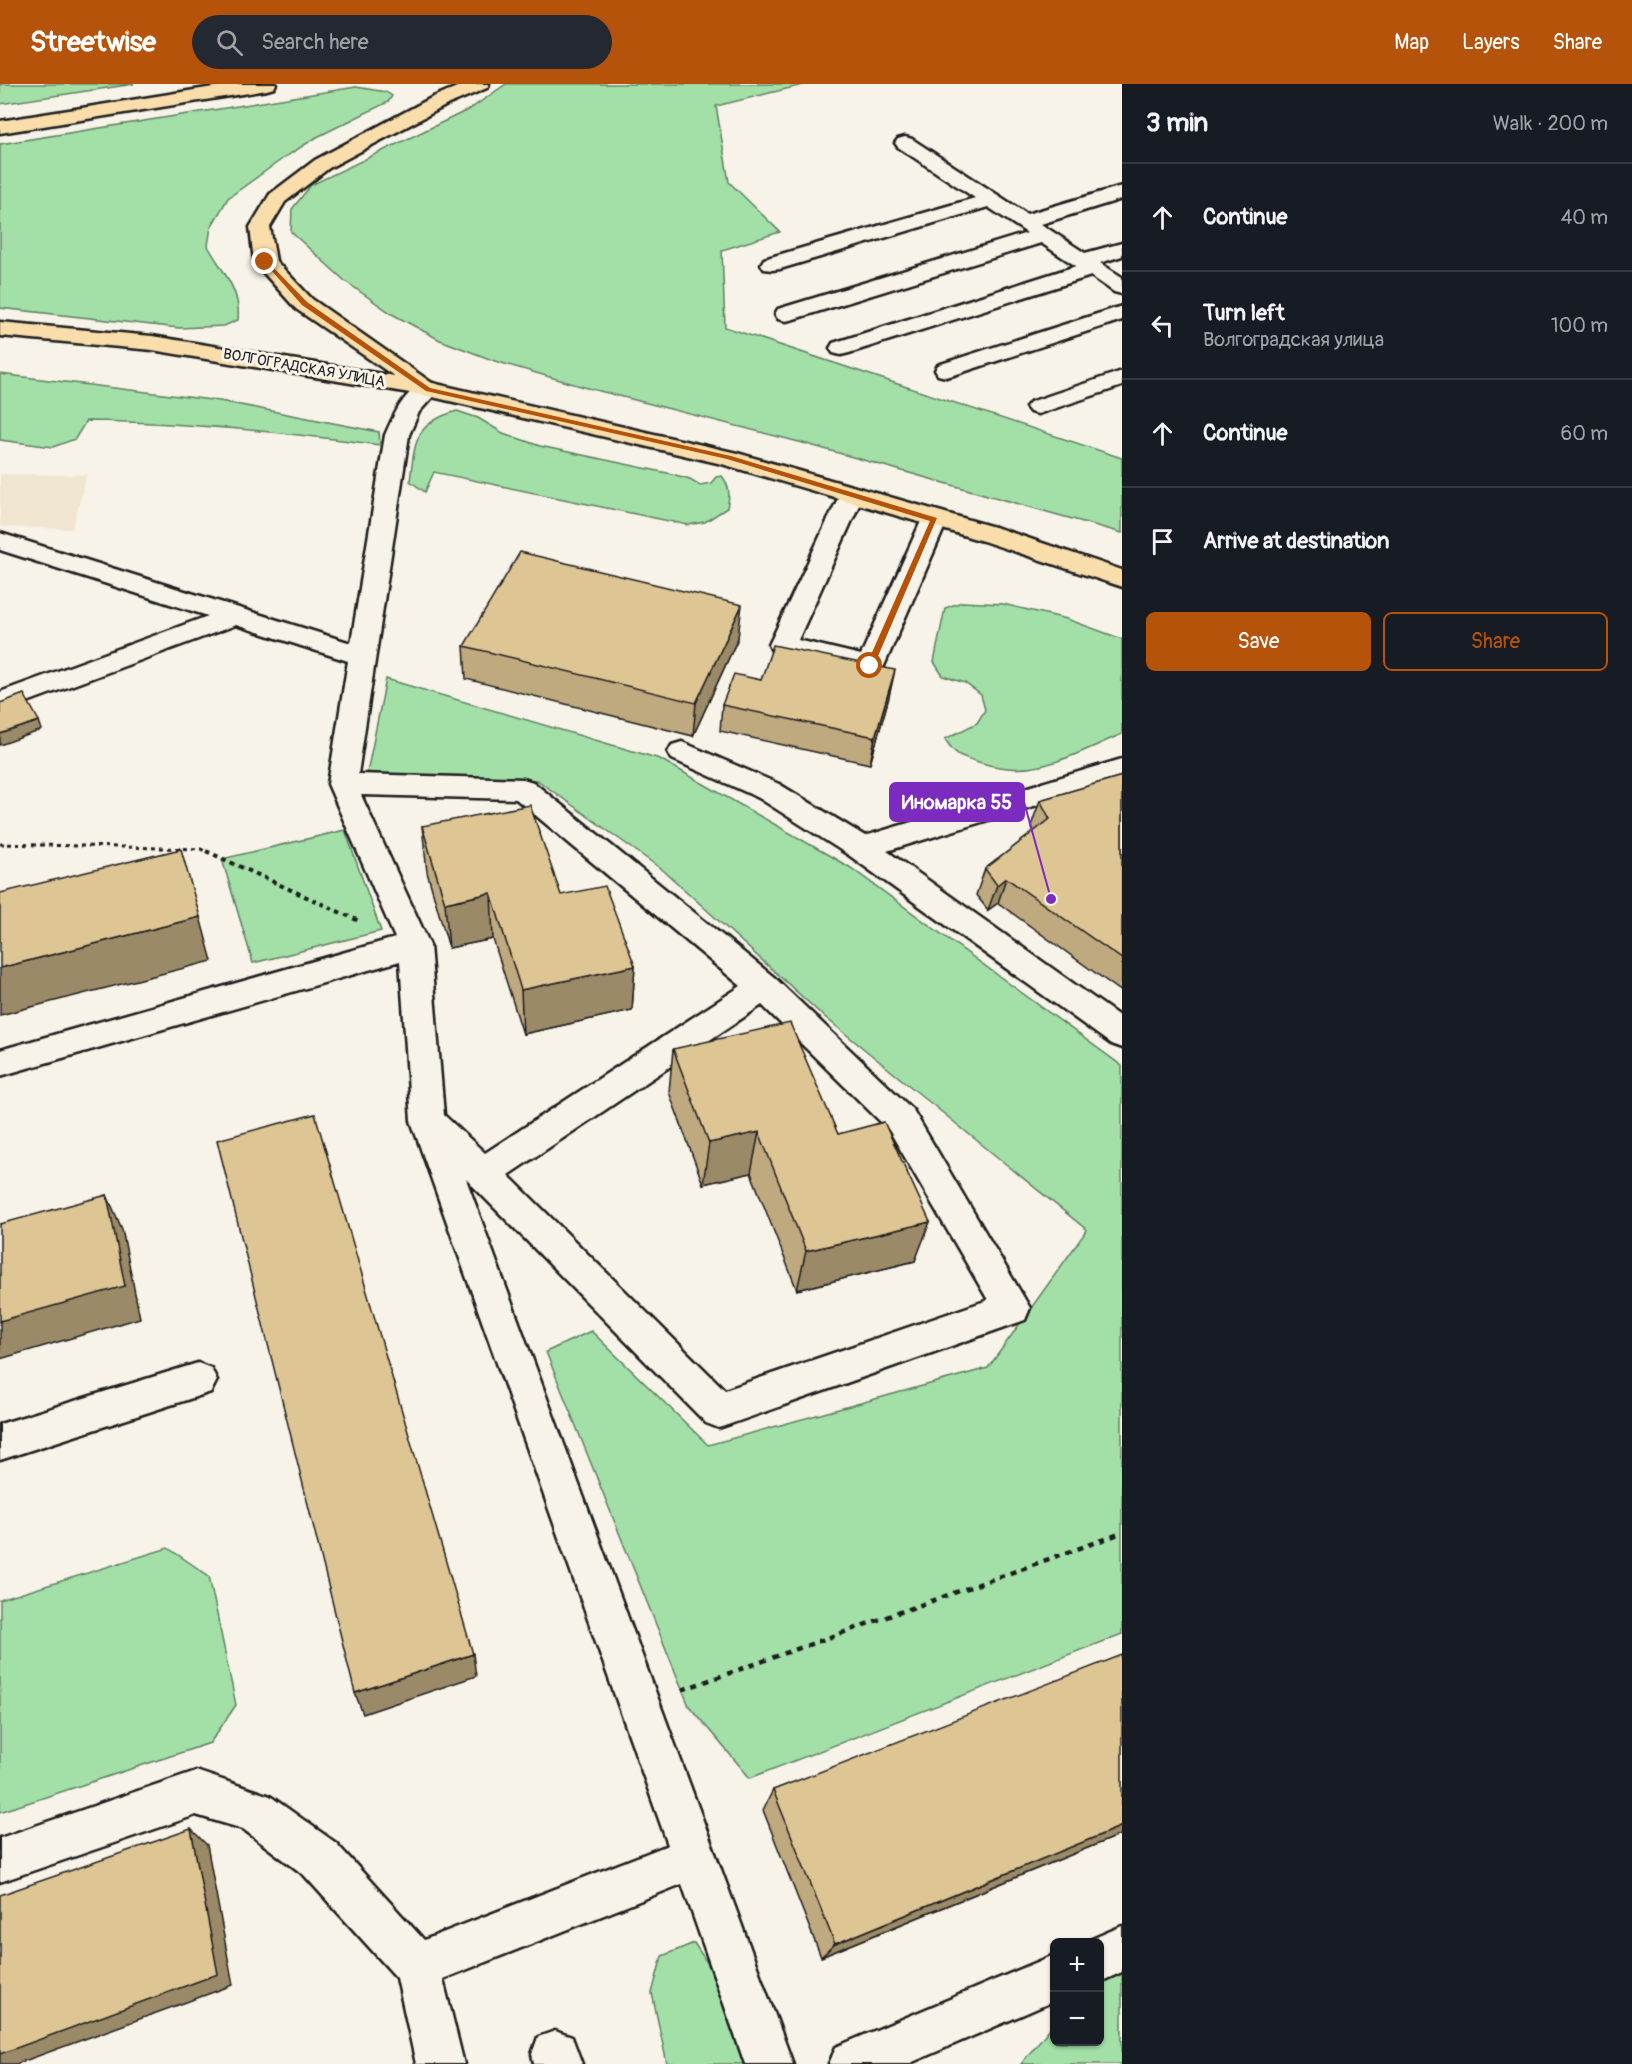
<!DOCTYPE html>
<meta charset="utf-8">
<style>
body{margin:0;font-family:Pangolin,sans-serif;background:#242831;color:#f1f3f6}
.controls{position:absolute;right:18px;bottom:18px;display:grid;overflow:hidden;border-radius:9px;box-shadow:0 2px 4px #0004}
.controls button{width:54px;height:54px;display:grid;place-items:center;padding:0;border:0;border-bottom:2px solid #363941;background:#171b24;color:#f1f3f6;font:30px sans-serif}
.stop{position:absolute;width:18px;height:18px;margin:-14px;border:4px solid #b45309;border-radius:50%;background:#fff}
.stop.end{background:#b45309;border-color:#fff;box-shadow:0 2px 6px #0008}
.list{margin:0;padding:0;list-style:none}
h2{display:flex;justify-content:space-between;align-items:center;height:78px;margin:0;padding:0 24px;font-size:26px}
h2 small{font-size:20px;font-weight:400;color:#9ea1a6}
.list li{display:grid;grid-template-columns:39px 1fr auto;gap:18px;align-items:center;box-sizing:border-box;height:108px;padding:0 24px;border-top:2px solid #363941}
.list b{display:block;font-size:22px;white-space:nowrap}
.list p{margin:0;font-size:20px;white-space:nowrap;color:#9ea1a6}
.list em{font-size:20px;font-style:normal;color:#9ea1a6}
.actions{display:flex;gap:12px;padding:18px 24px}
.actions a{flex:1;padding:14px 0;border:2px solid #b45309;border-radius:9px;text-align:center;font-size:21px;color:#b45309}
.actions .main{background:#b45309;color:#fff}
.icon{flex:none;width:33px;height:33px;fill:none;stroke:currentColor;stroke-width:2;stroke-linecap:round;stroke-linejoin:round}
.map{position:relative;flex:none;width:1122px;height:1980px;overflow:hidden}
header{display:flex;align-items:center;gap:36px;box-sizing:border-box;height:84px;padding:0 30px;background:#b45309;color:#fff}
header strong{font-size:28px}
nav{display:flex;gap:33px;margin-inline-start:auto;font-size:21px}
.search{width:420px;height:54px;background:#242831;display:flex;align-items:center;gap:15px;box-sizing:border-box;padding:0 21px;border-radius:33px;color:#9ea1a6;font-size:22px}
main{display:flex}
aside{flex:1;background:#171b24}
.map>svg:first-child{display:block}
</style>
<header>
<strong>Streetwise</strong>
<div class="search"><svg class="icon" aria-label="search" viewBox="0 0 24 24"><circle cx="10" cy="10" r="6"/><path d="M15 15l6 6"/></svg>Search here</div>
<nav><a>Map</a><a>Layers</a><a>Share</a></nav>
</header>
<main>
<div class="map">
<svg width="1122" height="1980" viewBox="0 0 1122 1980">
<rect width="100%" height="100%" fill="#f7f3e8"/>
<filter id="ink" filterUnits="userSpaceOnUse"><feTurbulence type="fractalNoise" baseFrequency=".0167" numOctaves="2"/><feDisplacementMap in="SourceGraphic" scale="12" xChannelSelector="R" yChannelSelector="G"/><feConvolveMatrix kernelMatrix="1 2 1 2 8 2 1 2 1" color-interpolation-filters="sRGB"/></filter>
<g filter="url(#ink)">
<path fill="#f0e5cf" d="M0 390 87 391 72 445 0 443Z"/>
<path fill="#a2e0a7" stroke="#5f7e62" stroke-width="1.5" d="M0 0H134L0 20Z
M506 0H807L716 22 729 98 780 148 722 166 725 243 1122 374V449L803 359 584 303 495 277 440 256 392 230 345 197 291 148 292 125 311 101 470 25Z
M356 3 386 8 392 12 388 18 317 53 285 73 228 114 211 143 208 162C222 188 241 205 238 236L224 242 179 244 0 224V60Z
M0 290 220 317 379 348 380 361C283 348 184 338 86 337L75 355 53 363 0 356Z
M457 327 478 334 503 349 540 362 672 390 690 395 700 401 711 399 716 393 722 392C730 402 730 412 727 424L705 438 688 441 434 388 425 408 410 397C415 358 414 339 457 327Z
M962 518 1003 520 1067 535 1122 555V650C1074 670 1035 696 982 679 961 672 957 674 945 655L977 639 985 626 981 611 965 599 943 592 934 578 945 524Z
M386 595 660 675 851 784 1122 982V1550L750 1694 689 1622 546 1268 591 1247 708 1361 988 1284 1087 1146 821 930 664 787 537 696 367 689Z
M345 746 381 847 253 879 222 775Z
M168 1464 209 1492 236 1621 210 1659 0 1728V1516Z
M694 1859 716 1892 749 1980H667L652 1909 662 1872Z
M1122 1879V1980H1021L1054 1939V1958H1100V1894Z"/>
<g fill="none" stroke-linecap="round" stroke-linejoin="round">
<defs>
<path id="minor" d="M905 53 912 55 1027 130 1122 102V115L1041 140 1085 169 1122 159V172L1100 179 1122 193V210L1114 208 1091 192 849 269 841 271 833 269 830 264 833 259 1076 182 1041 159 794 235 786 237 778 235 775 230 778 225 1027 149 988 123 780 185 772 186 764 185 761 180 764 175 975 114 898 63 895 59 898 55Z
M1122 222V236L954 291 946 293 938 291 935 286 938 281Z
M1122 287V302L1038 330 1030 328 1026 323 1030 318Z
M428 298 436 300 440 305 419 328 409 351 358 690 523 695 533 698 775 894 913 1026 1030 1224 1025 1236 719 1344 706 1339 466 1095 793 1980H745L682 1800 443 1895 464 1980H416L397 1894 304 1791 243 1745 196 1731 0 1798V1754L196 1687 270 1712 336 1759 424 1856 668 1761 411 1037 400 877 0 992V966L395 854 328 700 348 577 236 541 0 628V608L208 532 0 466V449L351 559 385 351C394 331 405 304 428 298ZM361 711 516 715 741 902 485 1069 444 1031 430 861ZM762 921 889 1046 988 1216 725 1306 508 1091Z
M852 402 861 405 864 410 798 556 861 571 922 435 926 429 935 427 944 429 948 435 884 582 880 588 870 591 772 567 769 561 840 410 843 405Z
M682 658 779 700 865 752 1122 675V695L887 767 1122 934V964L1111 960 850 772 759 714 672 675 668 668 672 661Z
M198 1279 211 1284 217 1296 211 1308 0 1376V1340Z
M1122 1842V1888L1100 1898V1858H1085Z
M1054 1871V1917L908 1980H829L836 1963Z
M555 1947 572 1953 582 1980H534L532 1970 538 1953Z"/>
<path id="major" d="M232 0H276L274 4 267 6 0 49V37Z
M464 0H489L487 4 447 21 329 84 285 118 270 143 276 177 312 215 432 299 737 369 1001 445 1122 486V503L983 457 722 380 428 312 152 266 0 252V238L152 252 394 292 296 225 254 178 250 143 270 110 315 76 433 13Z"/>
</defs>
<use href="#minor" stroke="#1c1c1c" stroke-width="5"/>
<use href="#major" stroke="#1c1c1c" stroke-width="5"/>
<path stroke="#1c1c1c" stroke-width="3" stroke-dasharray="4 4" stroke-linecap="butt" d="M0 760 201 765 209 769"/>
<path stroke="#1c1c1c" stroke-width="4" stroke-dasharray="4.5 4.5" stroke-linecap="butt" d="M206 767 359 837"/>
<path stroke="#1c1c1c" stroke-width="4.5" stroke-dasharray="6 6" stroke-linecap="butt" d="M682 1606 1122 1449"/>
<use href="#minor" fill="#f7f3e8" fill-rule="evenodd"/>
<use href="#major" fill="#f9deab" fill-rule="evenodd"/>
</g>
<path fill="#bfa97f" stroke="#1c1c1c" stroke-width="1.5" d="M738 554 693 652 466 595 464 562Z
M761 596 889 613 870 680 720 647 722 621Z
M1122 692V908L998 819 988 826 976 811 985 785 1034 748 1031 742 1040 716Z
M422 742 561 811 635 882 632 926 523 950 493 855 449 864 427 788Z
M673 965 838 1050 915 1177 797 1206 751 1089 703 1100 669 1008Z
M773 1706 1122 1750 821 1873 763 1726Z"/>
<path fill="#9b8a68" stroke="#1c1c1c" stroke-width="1.5" d="M742 521 738 554 693 652 696 619Z
M895 586 889 613 870 680 875 653Z
M39 637 42 646 0 661V650Z
M1006 794 998 819 988 826 997 801Z
M491 809 493 855 449 864 445 819Z
M200 833 212 877 0 931V884Z
M635 882 632 926 523 950 521 906Z
M759 1048 751 1089 703 1100 709 1059Z
M107 1111 122 1145 140 1234 0 1275V1237Z
M930 1138 915 1177 797 1206 806 1167Z
M473 1570 476 1592 363 1630 355 1609Z
M1122 1742V1750L821 1873 835 1860Z
M191 1745 207 1761 233 1901 16 1980H0V1970Z"/>
<path fill="#dec594" stroke="#1c1c1c" stroke-width="1.5" d="M520 468 742 521 696 619 464 562Z
M773 561 895 586 875 653 722 621 734 590 761 596Z
M24 610 39 637 0 650V619Z
M1122 692V875L1006 794 997 801 985 785 1050 735 1040 716Z
M530 721 561 811 605 802 635 882 521 906 491 809 445 819 422 742Z
M181 765 200 833 0 884V809Z
M790 939 838 1050 884 1038 930 1138 806 1167 759 1048 709 1059 673 965Z
M315 1030 473 1570 355 1609 217 1056Z
M107 1111 125 1202 0 1237V1140Z
M1122 1571V1742L835 1860 773 1706Z
M191 1745 218 1890 0 1970V1811Z"/>
</g>
<path fill="#b45309" d="M263 177H267L307 218 430 304 731 372 937 434 873 584 866 582 930 437 727 375 426 307 302 221Z"/>
<g text-anchor="middle" dominant-baseline="central" stroke-width="6" stroke-linejoin="round" paint-order="stroke">
<g font-size="15" fill="#1c1c1c" stroke="#f7f3e8">
<text transform="translate(304 284) rotate(10)">ВОЛГОГРАДСКАЯ УЛИЦА</text>
</g>
</g>
<path fill="none" stroke="#7b2cbf" stroke-width="2" d="M1051 815L1024 718"/>
<circle fill="#7b2cbf" stroke="#f7f3e8" stroke-width="2" cx="1051" cy="815" r="6"/>
<rect fill="#7b2cbf" stroke="#7b2cbf" stroke-width="2" x="890" y="699" width="134" height="38" rx="6"/>
<g font-size="20" text-anchor="middle" font-weight="bold" fill="#fff">
<text x="957" y="725">Иномарка 55</text>
</g>
</svg>
<div class="controls">
<button>+</button>
<button>−</button>
</div>
<div class="stop" style="left:870px;top:582px"></div>
<div class="stop end" style="left:265px;top:178px"></div>
</div>
<aside>
<h2>3 min<small>Walk · 200 m</small></h2>
<ul class="list">
<li><svg class="icon" aria-label="ahead" viewBox="0 0 24 24"><path d="M12 20V5M6 11l6-6 6 6"/></svg><div><b>Continue</b></div><em>40 m</em></li>
<li><svg class="icon" aria-label="left" viewBox="0 0 24 24"><path d="M17 20v-9H6M10 6l-5 5 5 5"/></svg><div><b>Turn left</b><p>Волгоградская улица</p></div><em>100 m</em></li>
<li><svg class="icon" aria-label="ahead" viewBox="0 0 24 24"><path d="M12 20V5M6 11l6-6 6 6"/></svg><div><b>Continue</b></div><em>60 m</em></li>
<li><svg class="icon" aria-label="arrive" viewBox="0 0 24 24"><path d="M6 21V4h12l-3 4 3 4H6"/></svg><div><b>Arrive at destination</b></div></li>
</ul>
<div class="actions"><a class="main">Save</a><a>Share</a></div>
</aside>
</main>
